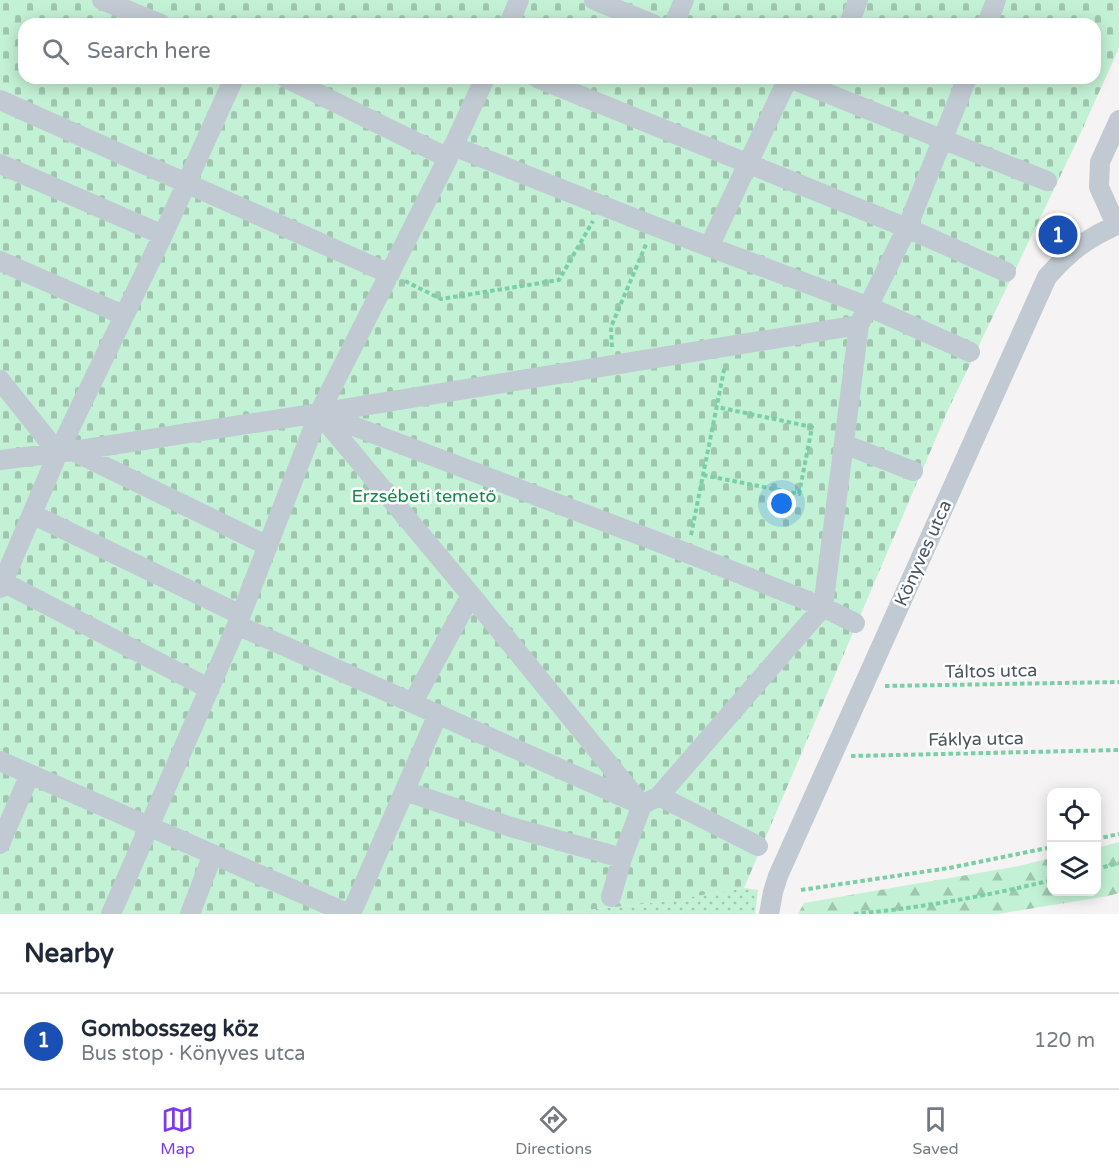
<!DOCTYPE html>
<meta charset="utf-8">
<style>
body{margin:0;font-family:"Varela Round",sans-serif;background:#f6f6f7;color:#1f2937}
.controls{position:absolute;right:18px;bottom:18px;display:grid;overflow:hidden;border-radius:12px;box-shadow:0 3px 15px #0003}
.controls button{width:54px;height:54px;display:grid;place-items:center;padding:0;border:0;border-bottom:2px solid #e0e1e3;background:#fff;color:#1f2937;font:30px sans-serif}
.you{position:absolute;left:782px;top:504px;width:21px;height:21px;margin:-15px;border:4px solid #fff;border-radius:50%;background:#1a73e8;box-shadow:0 0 0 9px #1a73e833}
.badge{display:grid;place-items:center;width:39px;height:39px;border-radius:50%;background:#7c3aed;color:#fff;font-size:20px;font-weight:700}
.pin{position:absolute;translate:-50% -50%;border:3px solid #fff;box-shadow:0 2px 6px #0006}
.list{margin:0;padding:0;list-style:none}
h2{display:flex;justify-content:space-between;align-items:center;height:78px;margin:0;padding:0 24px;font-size:26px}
h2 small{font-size:20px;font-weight:400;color:#747a83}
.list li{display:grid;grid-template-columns:39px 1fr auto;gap:18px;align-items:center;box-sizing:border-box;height:96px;padding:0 24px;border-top:2px solid #e0e1e3}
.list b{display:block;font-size:22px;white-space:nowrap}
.list p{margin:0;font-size:20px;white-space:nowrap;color:#747a83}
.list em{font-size:20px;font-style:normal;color:#747a83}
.icon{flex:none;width:33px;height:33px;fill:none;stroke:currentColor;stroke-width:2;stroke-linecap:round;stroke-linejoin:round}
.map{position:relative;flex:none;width:1119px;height:914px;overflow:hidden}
.search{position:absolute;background:#fff;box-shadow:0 3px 15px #0003;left:18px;right:18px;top:18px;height:66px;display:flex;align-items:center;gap:15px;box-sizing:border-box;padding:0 21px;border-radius:18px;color:#747a83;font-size:22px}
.sheet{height:174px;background:#fff}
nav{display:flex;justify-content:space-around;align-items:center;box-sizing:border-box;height:84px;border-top:2px solid #e0e1e3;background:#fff;font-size:16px;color:#747a83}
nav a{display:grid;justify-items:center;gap:3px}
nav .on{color:#7c3aed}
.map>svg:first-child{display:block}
</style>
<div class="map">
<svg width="1119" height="914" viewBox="0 0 1119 914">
<defs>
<pattern id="grass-dots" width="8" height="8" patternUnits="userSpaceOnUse" patternTransform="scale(1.5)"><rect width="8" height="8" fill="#c3f1d5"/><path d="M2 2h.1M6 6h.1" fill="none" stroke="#a0c6b0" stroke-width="1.8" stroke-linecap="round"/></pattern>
<pattern id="forest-firs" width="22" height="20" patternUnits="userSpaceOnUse" patternTransform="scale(1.5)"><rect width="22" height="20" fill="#c3f1d5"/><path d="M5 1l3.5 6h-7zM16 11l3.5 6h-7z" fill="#a0c6b0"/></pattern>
<pattern id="cemetery-stones" width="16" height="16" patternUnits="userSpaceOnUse" patternTransform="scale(1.5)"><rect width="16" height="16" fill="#c3f1d5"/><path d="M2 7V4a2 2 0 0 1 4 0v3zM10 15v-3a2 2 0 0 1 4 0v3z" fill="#a0c6b0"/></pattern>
</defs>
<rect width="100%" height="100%" fill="#f5f3f3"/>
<path fill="url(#grass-dots)" d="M744 888 758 890 755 914H551L660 902Z"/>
<path fill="url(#forest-firs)" d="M1119 842V893L1108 896 997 914H798L804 903 1019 866 1051 858 1052 892H1096L1097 848Z"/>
<path fill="url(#cemetery-stones)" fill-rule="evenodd" d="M0 0H1119V48L1077 141 948 410 744 888 660 902 551 914H0ZM24 24H1095V78H24Z"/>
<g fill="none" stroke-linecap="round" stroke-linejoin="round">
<path stroke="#7ad0a6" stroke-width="4" stroke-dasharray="4.5 3" stroke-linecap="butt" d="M405 281 441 299 559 280 593 221
M612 347 611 327 647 242
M703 475 799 494 812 427 717 407
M691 535 725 365
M885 686 1119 682
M851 756 1119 750
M1096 839 1119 834
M1096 869 1119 863
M801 890 949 868 1052 847
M854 914C920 908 987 896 1052 880"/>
<path stroke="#c1cad2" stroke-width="20" d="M102 0 161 24
M594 0 653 24
M509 24 519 0
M674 24 684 0
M849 24 858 0
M987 24 996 0
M286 78 448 158
M537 78 907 228 1006 272
M789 78 1047 181
M0 100 390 274
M453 146 654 226 867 306 970 352
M0 164 163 235
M1116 225 1099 187 1100 162 1119 120
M709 247 788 78
M0 261 123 315
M0 380 58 453
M844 444 913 471
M73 451 268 546
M0 460 73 451 319 413 859 325 907 228 967 78
M32 514 241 615
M0 581 3 582 58 453 163 235 234 78
M0 588 3 582 210 689
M855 623 823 607 859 325
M237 625 637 803
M413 702 471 595
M0 761 349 914
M405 791 511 827 622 858
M659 796 758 846
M0 844 30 774
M611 897 622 858 642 805 659 796 823 607 687 553 319 413 471 595 642 805
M111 914 237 625 319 413 448 158 485 78
M190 914 213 854
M351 914 438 714
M769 914 773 892 778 876 1047 277C1070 251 1087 238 1119 224"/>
</g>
<g text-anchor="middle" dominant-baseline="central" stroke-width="5" stroke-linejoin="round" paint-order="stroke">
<g font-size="18" fill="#17864f" stroke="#fff">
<text x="424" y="496">Erzsébeti temető</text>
</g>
<g font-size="18" fill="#4a5661" stroke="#fff">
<text transform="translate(923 553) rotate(-66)">Könyves utca</text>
<text transform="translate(991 671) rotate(-1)">Táltos utca</text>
<text transform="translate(976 739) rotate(-1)">Fáklya utca</text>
</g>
</g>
</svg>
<div class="controls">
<button><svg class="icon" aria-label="locate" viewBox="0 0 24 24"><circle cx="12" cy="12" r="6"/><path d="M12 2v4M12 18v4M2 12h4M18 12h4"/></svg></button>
<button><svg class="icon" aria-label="layers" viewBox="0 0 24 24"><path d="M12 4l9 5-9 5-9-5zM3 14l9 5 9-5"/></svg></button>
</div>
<div class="you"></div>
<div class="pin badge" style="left:1058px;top:235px;background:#1a4fb4">1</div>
<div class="search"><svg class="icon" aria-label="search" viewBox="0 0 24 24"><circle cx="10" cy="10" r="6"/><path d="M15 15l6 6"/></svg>Search here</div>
</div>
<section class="sheet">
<h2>Nearby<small></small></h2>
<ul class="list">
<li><span class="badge" style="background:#1a4fb4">1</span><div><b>Gombosszeg köz</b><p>Bus stop · Könyves utca</p></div><em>120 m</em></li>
</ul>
</section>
<nav>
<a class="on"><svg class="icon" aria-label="map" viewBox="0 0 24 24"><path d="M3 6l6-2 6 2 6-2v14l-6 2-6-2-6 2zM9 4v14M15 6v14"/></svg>Map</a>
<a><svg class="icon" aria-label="directions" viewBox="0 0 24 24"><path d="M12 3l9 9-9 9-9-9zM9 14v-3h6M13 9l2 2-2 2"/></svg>Directions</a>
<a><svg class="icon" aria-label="saved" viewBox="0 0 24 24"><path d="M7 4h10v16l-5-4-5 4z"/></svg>Saved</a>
</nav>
